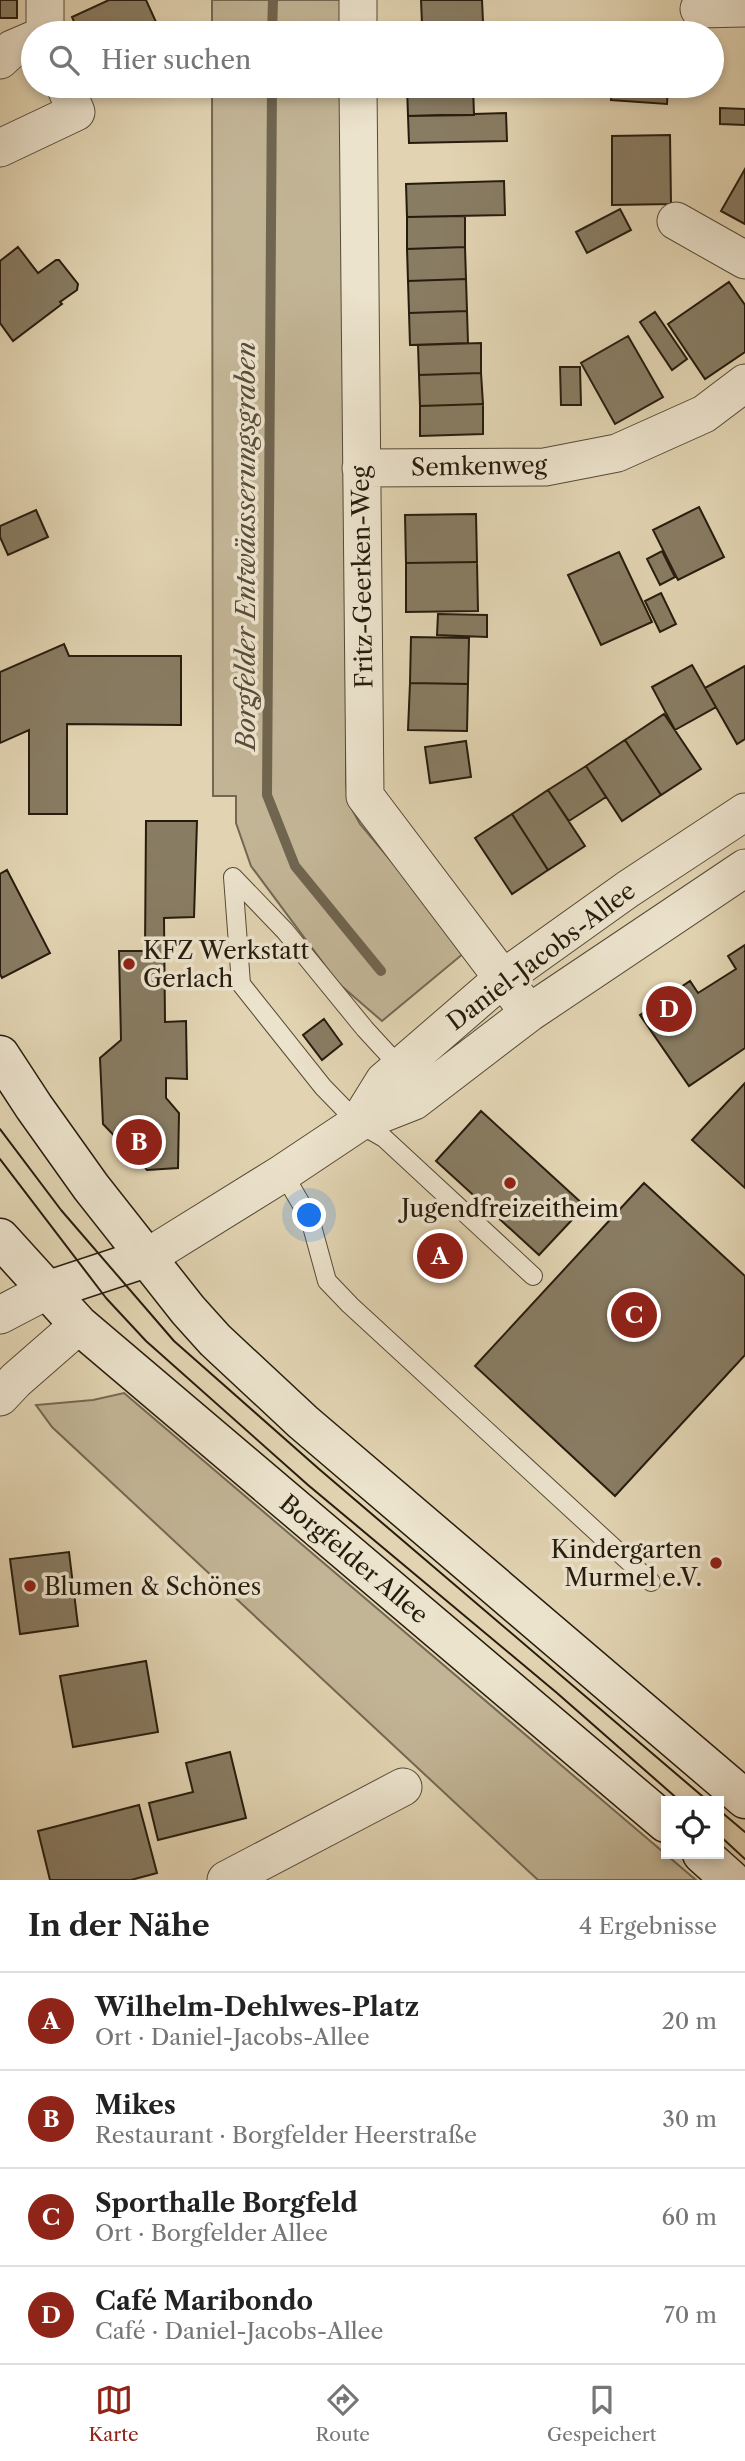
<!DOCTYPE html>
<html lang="de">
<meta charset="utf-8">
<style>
body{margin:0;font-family:"Libre Caslon Text",serif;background:#f6f6f6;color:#222}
.controls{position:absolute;right:21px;bottom:21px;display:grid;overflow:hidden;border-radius:0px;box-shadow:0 4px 10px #0003}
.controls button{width:63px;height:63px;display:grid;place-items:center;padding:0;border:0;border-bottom:2px solid #e0e0e0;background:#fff;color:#222;font:35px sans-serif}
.you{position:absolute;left:310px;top:1216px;width:24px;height:24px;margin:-18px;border:5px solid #fff;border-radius:50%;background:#1a73e8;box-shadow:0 0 0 10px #1a73e833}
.badge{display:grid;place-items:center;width:46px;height:46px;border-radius:50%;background:#8f2418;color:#fff;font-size:23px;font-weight:700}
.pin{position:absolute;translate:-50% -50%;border:4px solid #fff;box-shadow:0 2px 7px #0006}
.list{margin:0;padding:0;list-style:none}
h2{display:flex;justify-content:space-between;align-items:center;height:91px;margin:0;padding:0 28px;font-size:30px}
h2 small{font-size:23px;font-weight:400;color:#767676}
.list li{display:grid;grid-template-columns:46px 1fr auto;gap:21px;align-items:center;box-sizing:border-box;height:98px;padding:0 28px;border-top:2px solid #e0e0e0}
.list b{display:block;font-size:26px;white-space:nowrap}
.list p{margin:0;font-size:23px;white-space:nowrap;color:#767676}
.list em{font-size:23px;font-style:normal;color:#767676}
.icon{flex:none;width:38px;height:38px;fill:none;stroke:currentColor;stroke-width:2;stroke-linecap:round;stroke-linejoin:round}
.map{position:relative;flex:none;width:745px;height:1880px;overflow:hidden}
.search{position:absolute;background:#fff;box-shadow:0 4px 10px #0003;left:21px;right:21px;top:21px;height:77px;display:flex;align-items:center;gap:18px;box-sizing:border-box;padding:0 24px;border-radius:38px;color:#767676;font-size:26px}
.sheet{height:483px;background:#fff}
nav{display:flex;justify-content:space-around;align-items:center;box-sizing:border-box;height:98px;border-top:2px solid #e0e0e0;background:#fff;font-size:19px;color:#767676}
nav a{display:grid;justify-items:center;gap:4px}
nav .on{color:#8f2418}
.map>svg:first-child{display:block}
</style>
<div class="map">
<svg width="745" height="1880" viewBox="0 0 745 1880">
<rect width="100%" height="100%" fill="#e2d4b2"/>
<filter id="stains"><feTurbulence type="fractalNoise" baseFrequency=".00286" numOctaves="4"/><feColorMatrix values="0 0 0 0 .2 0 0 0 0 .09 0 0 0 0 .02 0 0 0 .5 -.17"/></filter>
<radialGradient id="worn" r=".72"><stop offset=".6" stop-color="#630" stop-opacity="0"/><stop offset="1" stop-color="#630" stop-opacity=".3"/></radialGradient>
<path fill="#c2b596" stroke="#746852" stroke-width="2" d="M212 0H347V33H212Z
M212 86H347L348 464 346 782 348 802 360 824 461 944 464 953 382 1021 338 983 251 866 236 823V796H213Z
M124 1393 696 1880H538L52 1427 36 1405 93 1400Z"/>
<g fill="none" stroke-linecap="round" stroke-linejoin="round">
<path stroke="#70654f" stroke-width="10" d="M272 33 273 0
M272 86 267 795 295 866 381 971"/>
</g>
<path fill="#887c63" stroke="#261c0e" stroke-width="2" d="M0 0H17V18H0Z
M109 0H146L161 33H79L72 17Z
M421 0H482L483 22 422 24Z
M471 23V33H406V25Z
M615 31 669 32V33H615Z
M124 86H146L128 94Z
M407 86H473L474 115 408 116Z
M612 86H668L667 104 611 100Z
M720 108 745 109V125L720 124Z
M506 113 507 141 409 143 408 116Z
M670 135 671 204 612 205V136Z
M745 169V224L721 211Z
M504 181 505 215 407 217 406 184Z
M620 209 631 230 587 253 576 232Z
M465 216V247L407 249V217Z
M18 247 38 273 56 260H59L78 284 77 290 60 302 62 304 13 341 0 323V261Z
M465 247 466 279 408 281 407 249Z
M466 279 467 311 409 313 408 281Z
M729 282 745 305V352L705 379 668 324Z
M467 311 468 343 410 345 409 313Z
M655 312 687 359 672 370 640 322Z
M628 336 663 397 615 424 581 363Z
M481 343V373L419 375 418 345Z
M560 367H580L581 405H561Z
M481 373 483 404 420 406 419 375Z
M483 404V434L420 436V406Z
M699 507 724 557 678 580 653 530Z
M36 510 48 537 8 555 0 537V526Z
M476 514 477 562 406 563 405 515Z
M662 551 675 577 660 585 647 559Z
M619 552 652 622 601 645 568 575Z
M477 562 478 611 406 612V563Z
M661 593 676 624 660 632 645 601Z
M438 614 487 615V637L437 635Z
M411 637 469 638 468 684 410 683Z
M64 644 69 656H181V725L67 724V814H29V730L0 743V672Z
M692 665 716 707 675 730 652 687Z
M745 666V739L737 744 705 688Z
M410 683 468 684 467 731 408 730Z
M664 714 701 769 661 795 625 740Z
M625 740 661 795 622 821 586 766Z
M466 741 471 777 430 783 425 747Z
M586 766 606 797 569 821 548 790Z
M548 790 585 846 548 870 512 814Z
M512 814 548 870 512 894 475 838Z
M146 821H197L194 917 164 918 165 1022 186 1021 187 1079 166 1078V1098L179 1113 178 1168 147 1170 103 1124 100 1058 121 1040 119 951H145Z
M7 870 50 953 2 978 0 974V874Z
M745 945V1048L689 1086 640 1015 690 981 698 993 736 969 728 956Z
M324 1019 342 1044 322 1060 303 1035Z
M745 1083V1188L692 1140Z
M481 1111 585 1206 539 1255 436 1161Z
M644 1183 745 1276V1355L615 1496 475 1366Z
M69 1552 78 1626 20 1634 10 1559Z
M146 1661 158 1732 73 1747 60 1676Z
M230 1752 246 1818 158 1840 149 1803 193 1792 186 1763Z
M139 1805 157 1873 131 1880H50L38 1831Z"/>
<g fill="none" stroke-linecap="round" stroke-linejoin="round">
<defs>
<path id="lane" d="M233 877 241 984 323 1087 358 1123 384 1138 533 1276
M233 877 285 931 365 1029 399 1066
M283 1173 310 1219 327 1281 350 1305 651 1582"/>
<path id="street" d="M358 0V33
M699 9 745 8
M45 33V0
M0 60 12 49 33 40
M358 86 365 796 529 1013
M0 148 76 112 65 86
M676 221 745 260
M361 468 545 467 617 453 704 414 745 383
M358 1123 384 1081 502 979 628 889 745 812
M146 1258 283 1173 358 1123 414 1101 529 1013 745 868
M0 1315 46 1291
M0 1397 16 1380 79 1325
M226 1880 403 1787"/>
<path id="secondary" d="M0 1055 34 1107 91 1187 188 1310 215 1340 303 1422 745 1799
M0 1238 79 1325 666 1823
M46 1291 146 1258
M702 1854 731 1880"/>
</defs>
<use href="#lane" stroke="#554a37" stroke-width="20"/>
<use href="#street" stroke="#554a37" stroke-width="39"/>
<use href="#secondary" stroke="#261c0e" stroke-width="41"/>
<use href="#lane" stroke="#ece3cd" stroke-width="18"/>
<use href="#street" stroke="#ece3cd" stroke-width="37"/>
<use href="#secondary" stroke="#ece3cd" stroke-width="38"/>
<path stroke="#261c0e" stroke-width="2" d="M0 1129 61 1210 174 1341 319 1469 708 1801
M0 1159 106 1298 146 1341 308 1485 557 1693 680 1801
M719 1810 745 1832
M719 1835 745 1859"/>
</g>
<g fill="#8f2418" stroke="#ece3cd" stroke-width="2.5">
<circle cx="129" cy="964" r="7"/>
<circle cx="510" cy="1183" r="7"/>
<circle cx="716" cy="1563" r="7"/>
<circle cx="30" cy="1586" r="7"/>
</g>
<g text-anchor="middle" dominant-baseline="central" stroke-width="7" stroke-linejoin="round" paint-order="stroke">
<g font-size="24" fill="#261c0e" stroke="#ece3cd">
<text transform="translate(479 466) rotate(-1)">Semkenweg</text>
<text transform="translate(362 577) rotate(-91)">Fritz-Geerken-Weg</text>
<text transform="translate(541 956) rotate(-37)">Daniel-Jacobs-Allee</text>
<text transform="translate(354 1559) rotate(40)">Borgfelder Allee</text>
</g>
<g font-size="24" fill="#261c0e" stroke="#ece3cd" text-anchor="start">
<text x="143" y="950">KFZ Werkstatt<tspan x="143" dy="28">Gerlach</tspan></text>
<text x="510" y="1208" text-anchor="middle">Jugendfreizeitheim</text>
<text x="702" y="1549" text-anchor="end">Kindergarten<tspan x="702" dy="28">Murmel e.V.</tspan></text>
<text x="44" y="1586">Blumen &amp; Schönes</text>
</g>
<g font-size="26" font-style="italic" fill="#584c39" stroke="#ece3cd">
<text transform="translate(246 546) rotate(-90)">Borgfelder Entwäasserungsgraben</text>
</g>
</g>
<rect width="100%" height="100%" filter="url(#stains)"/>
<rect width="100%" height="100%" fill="url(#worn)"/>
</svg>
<div class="controls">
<button><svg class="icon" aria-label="locate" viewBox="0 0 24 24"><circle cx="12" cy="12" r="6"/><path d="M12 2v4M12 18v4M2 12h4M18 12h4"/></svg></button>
</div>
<div class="you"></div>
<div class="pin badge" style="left:440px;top:1256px">A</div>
<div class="pin badge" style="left:139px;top:1142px">B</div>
<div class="pin badge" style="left:634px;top:1315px">C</div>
<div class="pin badge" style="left:669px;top:1009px">D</div>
<div class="search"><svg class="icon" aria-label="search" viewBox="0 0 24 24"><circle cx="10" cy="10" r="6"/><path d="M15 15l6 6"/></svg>Hier suchen</div>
</div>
<section class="sheet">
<h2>In der Nähe<small>4 Ergebnisse</small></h2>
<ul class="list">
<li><span class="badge">A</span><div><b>Wilhelm-Dehlwes-Platz</b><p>Ort · Daniel-Jacobs-Allee</p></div><em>20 m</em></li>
<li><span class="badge">B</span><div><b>Mikes</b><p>Restaurant · Borgfelder Heerstraße</p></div><em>30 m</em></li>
<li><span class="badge">C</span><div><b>Sporthalle Borgfeld</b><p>Ort · Borgfelder Allee</p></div><em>60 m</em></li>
<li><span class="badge">D</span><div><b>Café Maribondo</b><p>Café · Daniel-Jacobs-Allee</p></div><em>70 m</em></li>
</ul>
</section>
<nav>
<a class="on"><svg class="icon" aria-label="map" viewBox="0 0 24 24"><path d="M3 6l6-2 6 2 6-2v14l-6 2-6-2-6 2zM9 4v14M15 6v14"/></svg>Karte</a>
<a><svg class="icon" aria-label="directions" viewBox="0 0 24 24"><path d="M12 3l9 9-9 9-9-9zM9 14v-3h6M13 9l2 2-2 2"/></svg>Route</a>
<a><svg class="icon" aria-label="saved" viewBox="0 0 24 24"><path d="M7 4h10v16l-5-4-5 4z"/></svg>Gespeichert</a>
</nav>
